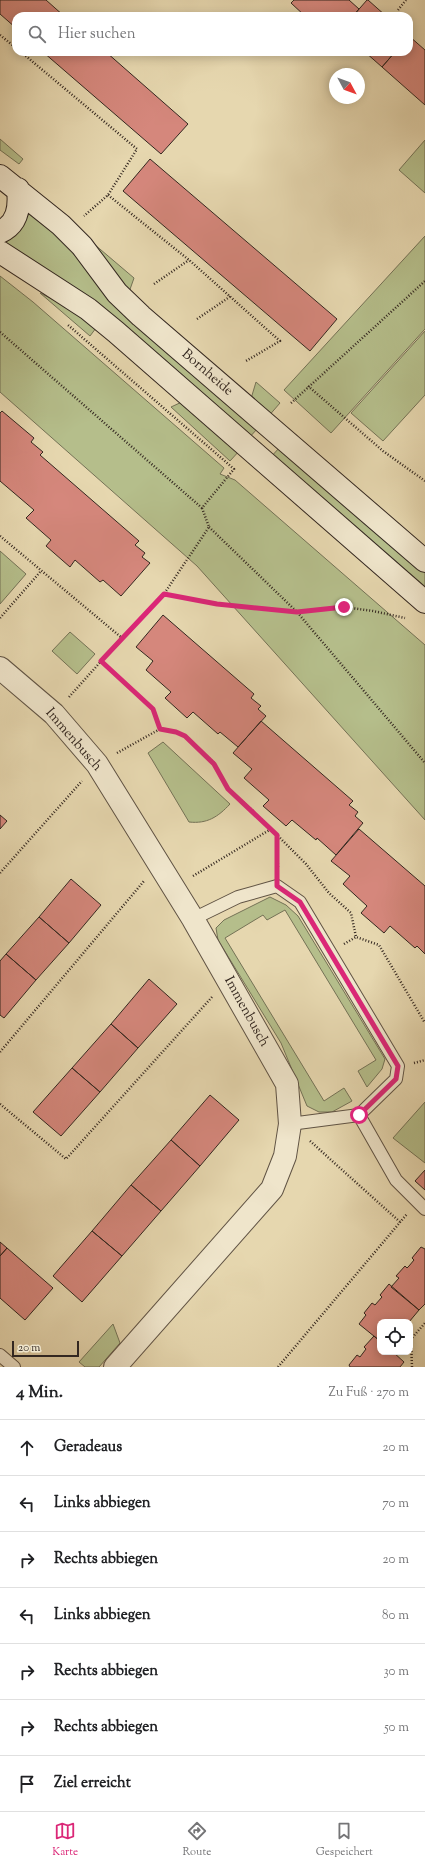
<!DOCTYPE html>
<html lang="de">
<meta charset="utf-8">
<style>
body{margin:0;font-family:"Sorts Mill Goudy",serif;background:#f2f2f2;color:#202124}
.controls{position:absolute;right:12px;bottom:12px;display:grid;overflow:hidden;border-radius:8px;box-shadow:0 2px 10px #0003}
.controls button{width:36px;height:36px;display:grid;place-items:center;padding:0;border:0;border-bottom:1px solid #e0e0e0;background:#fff;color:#202124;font:20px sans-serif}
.compass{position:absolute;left:329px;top:68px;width:36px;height:36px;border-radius:50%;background:#fff;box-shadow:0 2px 10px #0003;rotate:131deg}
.scale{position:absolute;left:12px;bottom:10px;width:67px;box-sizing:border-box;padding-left:4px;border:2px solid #332720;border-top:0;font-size:11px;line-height:14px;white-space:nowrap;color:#332720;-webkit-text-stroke:3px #efe5cb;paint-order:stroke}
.stop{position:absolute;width:12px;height:12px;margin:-9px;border:3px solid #db2777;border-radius:50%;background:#fff}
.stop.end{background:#db2777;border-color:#fff;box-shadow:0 1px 4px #0008}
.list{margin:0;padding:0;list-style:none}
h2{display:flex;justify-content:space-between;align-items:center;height:52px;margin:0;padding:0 16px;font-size:17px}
h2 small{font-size:13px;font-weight:400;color:#757577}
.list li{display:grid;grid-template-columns:26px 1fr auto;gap:12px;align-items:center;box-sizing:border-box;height:56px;padding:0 16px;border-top:1px solid #e0e0e0}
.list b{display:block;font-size:15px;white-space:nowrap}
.list em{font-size:13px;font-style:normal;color:#757577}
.icon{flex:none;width:22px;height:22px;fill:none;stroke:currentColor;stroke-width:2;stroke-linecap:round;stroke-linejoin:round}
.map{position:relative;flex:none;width:425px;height:1367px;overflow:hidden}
.search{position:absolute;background:#fff;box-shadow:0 2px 10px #0003;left:12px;right:12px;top:12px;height:44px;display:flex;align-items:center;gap:10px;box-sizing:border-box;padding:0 14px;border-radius:12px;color:#757577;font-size:15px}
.sheet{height:444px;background:#fff}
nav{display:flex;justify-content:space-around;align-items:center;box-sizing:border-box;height:56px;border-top:1px solid #e0e0e0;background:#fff;font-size:11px;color:#757577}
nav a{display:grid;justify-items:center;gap:2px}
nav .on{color:#db2777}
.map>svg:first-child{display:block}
</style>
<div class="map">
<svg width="425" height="1367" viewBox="0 0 425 1367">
<rect width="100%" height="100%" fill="#e6d7af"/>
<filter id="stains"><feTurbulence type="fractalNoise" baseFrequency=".005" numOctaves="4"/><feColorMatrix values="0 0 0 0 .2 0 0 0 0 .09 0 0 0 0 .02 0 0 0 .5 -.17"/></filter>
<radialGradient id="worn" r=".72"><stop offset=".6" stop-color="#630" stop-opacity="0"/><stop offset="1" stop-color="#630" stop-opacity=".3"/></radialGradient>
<path fill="#b5be8b" stroke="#747256" d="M0 139 23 159 19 164 0 150Z
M425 140V193L399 170Z
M30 211 64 242 109 297 258 428 247 440 1 246 19 232Z
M425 236V329L331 433 284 390Z
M94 244 134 278 128 295Z
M0 276 33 302 224 468 220 474 235 480 425 645V820L197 566 0 392Z
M40 293 58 302 96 328 90 336Z
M425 331V395L383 441 351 413Z
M256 382 280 403 267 418 250 402Z
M184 401 240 450 230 461 171 407Z
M280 447 425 572V590L269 459Z
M0 551 26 574 0 604Z
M70 632 95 654 77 674 52 651Z
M163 742 230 804C218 817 207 824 189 822L148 753Z
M270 897 286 905 298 916 385 1059 382 1069 367 1087 358 1071 376 1060 285 910 267 920 263 915 225 938 324 1101 344 1088 352 1101 332 1112H319L307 1106 281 1043 218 940 216 928 224 920Z
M425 1102V1163L393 1138Z
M113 1324 120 1343 99 1367H85L79 1362Z"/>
<path fill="#d5877c" stroke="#332720" d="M0 0H46L64 16H16V28L0 14Z
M294 0H349L359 9 353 16H305L291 3Z
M367 0H368L386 16H353Z
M409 36 425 50V105L382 67 395 52H409Z
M43 52H106L188 124 161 154Z
M365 52H395L382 67Z
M150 159 337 319 310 351 123 191Z
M2 411 34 438 31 442 43 452 40 455 139 541 135 545 145 553 142 557 150 563 121 596 103 580 100 582 75 560 70 567 46 546 51 540 26 518 34 510 0 481V413Z
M163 615 254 694 251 698 261 706 258 709 266 716 238 747 220 732 218 734 193 712 187 718 165 698 171 692 146 670 153 661 136 647Z
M261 721 353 801 349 805 358 812 355 816 363 823 336 855 317 838 316 840 292 820 286 826 263 806 269 800 244 778 252 769 233 753Z
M0 815 7 821 0 829Z
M359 829 425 886V954L417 946 415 948 390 926 384 933 361 913 367 906 343 884 350 876 331 861Z
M71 879 101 905 69 943 39 917Z
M39 917 69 943 36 980 6 954Z
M6 954 36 980 4 1018 0 1015V961Z
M149 979 177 1004 138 1048 111 1024Z
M111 1024 138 1048 100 1092 72 1068Z
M72 1068 100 1092 61 1136 33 1112Z
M210 1095 239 1120 200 1166 171 1140Z
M171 1140 200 1166 161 1211 131 1185Z
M425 1170V1190L415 1181Z
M131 1185 161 1211 122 1256 92 1231Z
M92 1231 122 1256 82 1302 53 1276Z
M0 1242 7 1248 0 1256Z
M421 1247 425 1249V1304L419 1310 391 1287 399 1278 396 1276 405 1266 407 1268 409 1266 414 1260 412 1258Z
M7 1248 53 1288 25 1320 0 1298V1256Z
M389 1284 419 1310 409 1322H380V1341L359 1324 366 1315 364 1313 372 1303 375 1305 382 1297 380 1295Z
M374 1336 380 1341V1352H393L404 1362 400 1367H350L349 1365 357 1355 360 1357 366 1349 364 1347Z"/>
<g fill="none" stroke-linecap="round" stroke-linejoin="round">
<defs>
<path id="lane" d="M193 919 238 897 277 886 300 902 398 1066 396 1079 359 1115 290 1124
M359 1115 396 1180 425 1209
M0 1355 14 1367"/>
<path id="street" d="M0 668 54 714 97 764 193 919 287 1084 290 1124 285 1156 272 1189 115 1367"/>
<path id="secondary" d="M0 176 61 225 82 246 117 293 141 316 425 561
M0 232C18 224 20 207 18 189
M0 252 88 309 116 332 425 602"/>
</defs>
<use href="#lane" stroke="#605344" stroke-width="14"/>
<use href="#street" stroke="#605344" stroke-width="24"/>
<use href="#secondary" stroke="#332720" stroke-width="24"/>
<path stroke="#332720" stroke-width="2.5" stroke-dasharray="1 2" stroke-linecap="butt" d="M398 10 406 0
M0 35 16 48
M21 52 137 149 108 195 84 216
M108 195 189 260 280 341 246 361
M154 284 189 260
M197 319 231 296
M0 332 202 508 234 469 68 325
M308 386 383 451 425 481
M291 403 425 281
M209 527 297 612 425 763
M0 536 122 638
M164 594 217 604 297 612 344 607 373 611 405 618
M0 618 41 571
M101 661 153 709 160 729
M69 697 122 638 164 594 209 527 202 508
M117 753 160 729 176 732 185 736 214 763 228 789 253 811 306 864 329 893 351 913 356 937 379 945 425 1023
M277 836 278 869
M0 873 82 781
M193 876 271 829
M344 944 356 937
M0 1052 144 881
M414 1063 425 1060
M0 1104 66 1159 212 997
M310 1141 400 1222
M278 1367 407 1214
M412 1367 411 1339 425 1323"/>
<use href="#lane" stroke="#efe5cb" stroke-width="12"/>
<use href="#street" stroke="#efe5cb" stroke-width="22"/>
<use href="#secondary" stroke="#efe5cb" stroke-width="22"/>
</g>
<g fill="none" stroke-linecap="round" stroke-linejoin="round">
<path stroke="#db2777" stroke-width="5" d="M344 607 297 612 217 604 164 594 101 661 153 709 160 729 176 732 185 736 214 764 228 789 277 835V886L300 902 398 1066 396 1079 359 1115"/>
</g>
<g text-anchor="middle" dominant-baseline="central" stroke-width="3" stroke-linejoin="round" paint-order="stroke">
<g font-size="14" fill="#332720" stroke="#efe5cb">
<text transform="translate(207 373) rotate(41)">Bornheide</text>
<text transform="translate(73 740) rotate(49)">Immenbusch</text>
<text transform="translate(246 1012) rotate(61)">Immenbusch</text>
</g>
</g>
<rect width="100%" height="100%" filter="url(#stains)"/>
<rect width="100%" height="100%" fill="url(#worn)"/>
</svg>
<div class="controls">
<button><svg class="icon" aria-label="locate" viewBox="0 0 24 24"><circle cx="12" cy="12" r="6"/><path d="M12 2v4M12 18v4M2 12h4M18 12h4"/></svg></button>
</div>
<svg class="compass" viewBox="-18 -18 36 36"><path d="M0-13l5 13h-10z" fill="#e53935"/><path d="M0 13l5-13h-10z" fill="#757577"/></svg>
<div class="scale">20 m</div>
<div class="stop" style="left:359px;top:1115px"></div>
<div class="stop end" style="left:344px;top:607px"></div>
<div class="search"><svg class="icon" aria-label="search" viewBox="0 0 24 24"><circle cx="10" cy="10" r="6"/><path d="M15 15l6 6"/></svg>Hier suchen</div>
</div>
<section class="sheet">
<h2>4 Min.<small>Zu Fuß · 270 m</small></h2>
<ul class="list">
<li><svg class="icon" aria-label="ahead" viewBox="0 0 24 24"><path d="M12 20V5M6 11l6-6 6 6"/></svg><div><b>Geradeaus</b></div><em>20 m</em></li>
<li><svg class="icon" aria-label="left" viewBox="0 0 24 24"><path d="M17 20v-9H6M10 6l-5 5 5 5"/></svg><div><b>Links abbiegen</b></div><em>70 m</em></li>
<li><svg class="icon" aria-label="right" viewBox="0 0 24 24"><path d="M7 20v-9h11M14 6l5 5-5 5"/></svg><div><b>Rechts abbiegen</b></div><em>20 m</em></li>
<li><svg class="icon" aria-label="left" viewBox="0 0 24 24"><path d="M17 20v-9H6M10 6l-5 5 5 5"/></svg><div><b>Links abbiegen</b></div><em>80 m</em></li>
<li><svg class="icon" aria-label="right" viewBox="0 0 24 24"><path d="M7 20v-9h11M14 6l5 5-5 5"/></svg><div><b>Rechts abbiegen</b></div><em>30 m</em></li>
<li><svg class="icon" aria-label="right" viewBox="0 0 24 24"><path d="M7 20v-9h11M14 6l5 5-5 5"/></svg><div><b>Rechts abbiegen</b></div><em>50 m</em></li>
<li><svg class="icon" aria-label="arrive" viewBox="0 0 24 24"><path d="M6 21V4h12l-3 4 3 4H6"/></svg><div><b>Ziel erreicht</b></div></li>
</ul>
</section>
<nav>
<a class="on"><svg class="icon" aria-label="map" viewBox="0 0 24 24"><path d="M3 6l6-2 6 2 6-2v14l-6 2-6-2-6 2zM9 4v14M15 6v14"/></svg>Karte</a>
<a><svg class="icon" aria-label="directions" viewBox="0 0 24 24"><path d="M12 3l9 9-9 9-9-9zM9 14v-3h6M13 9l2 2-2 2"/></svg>Route</a>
<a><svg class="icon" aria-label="saved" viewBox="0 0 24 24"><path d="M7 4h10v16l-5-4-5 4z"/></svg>Gespeichert</a>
</nav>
